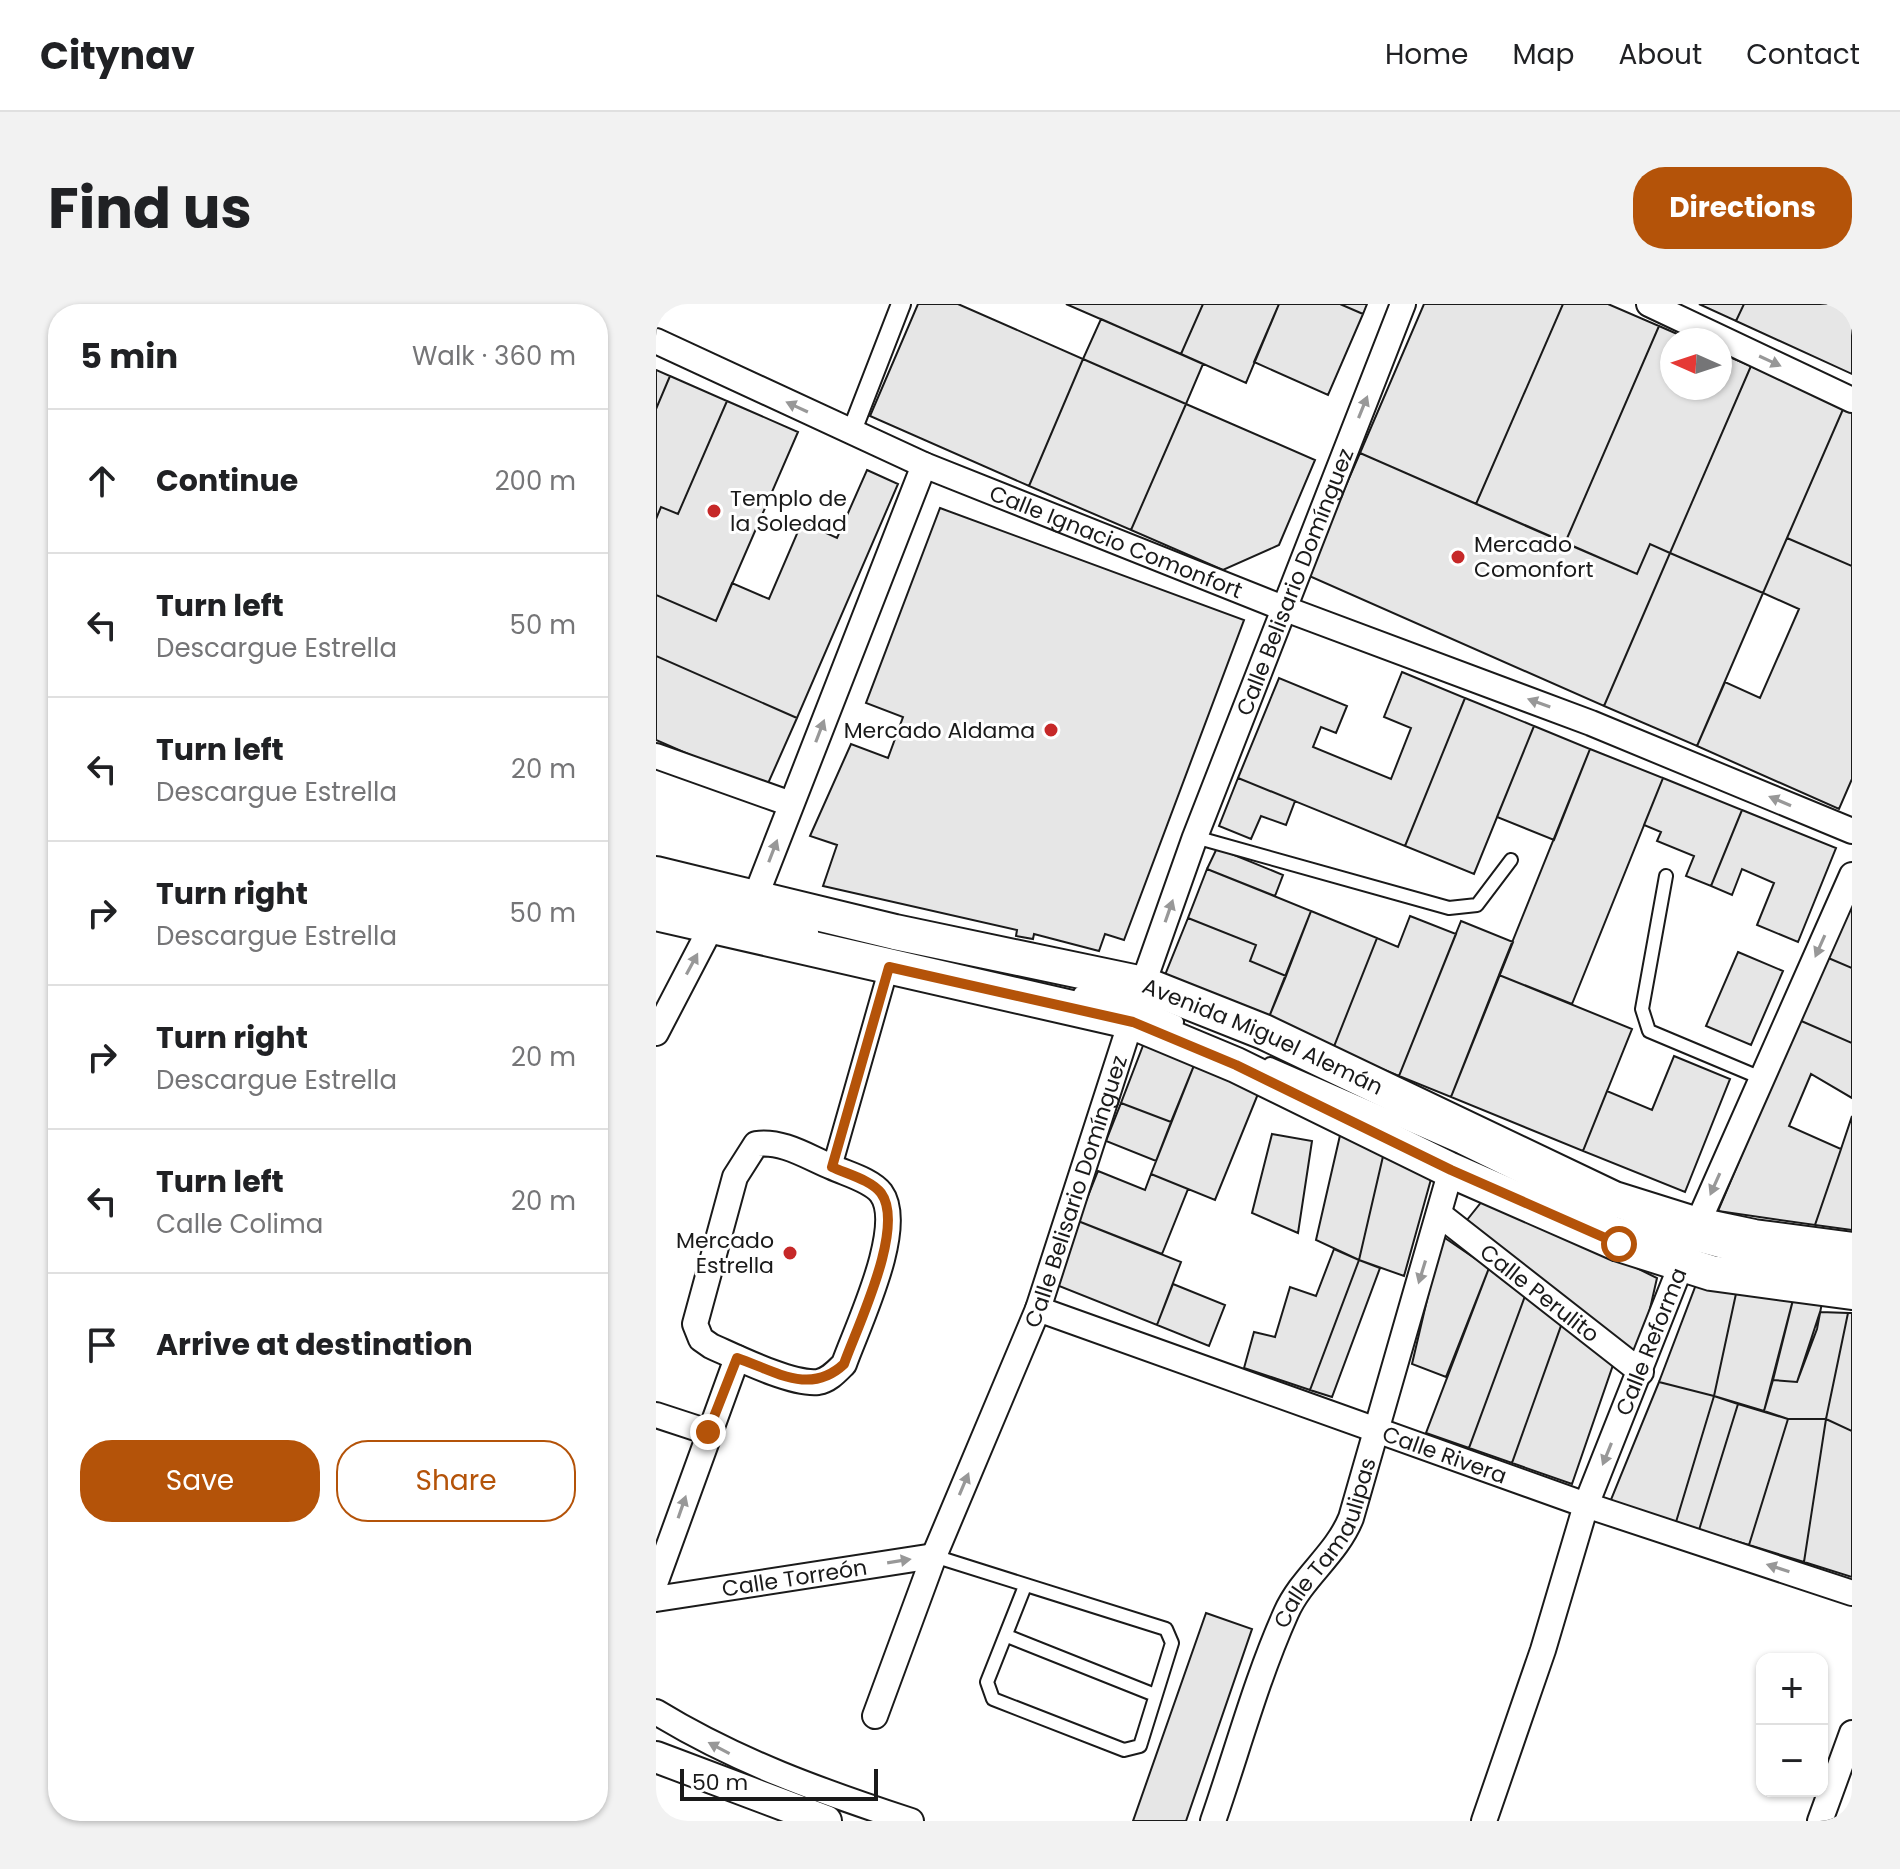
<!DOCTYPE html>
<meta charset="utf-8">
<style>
body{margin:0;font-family:Poppins,sans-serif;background:#f2f2f2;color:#202124}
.controls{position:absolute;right:24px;bottom:24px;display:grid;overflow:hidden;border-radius:16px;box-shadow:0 2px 6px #0004}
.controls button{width:72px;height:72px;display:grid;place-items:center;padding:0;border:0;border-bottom:2px solid #e0e0e0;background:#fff;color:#202124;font:40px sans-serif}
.compass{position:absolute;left:1004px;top:24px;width:72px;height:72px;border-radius:50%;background:#fff;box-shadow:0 2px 6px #0004;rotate:273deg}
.scale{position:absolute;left:24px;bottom:20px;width:198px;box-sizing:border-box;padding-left:8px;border:4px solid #1a1a1a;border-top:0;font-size:22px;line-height:28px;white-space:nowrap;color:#1a1a1a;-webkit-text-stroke:6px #fff;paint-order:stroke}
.stop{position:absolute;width:24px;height:24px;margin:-18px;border:6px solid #b45309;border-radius:50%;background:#fff}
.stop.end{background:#b45309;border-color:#fff;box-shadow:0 2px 8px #0008}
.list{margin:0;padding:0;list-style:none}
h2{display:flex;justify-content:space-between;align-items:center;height:104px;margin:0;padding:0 32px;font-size:34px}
h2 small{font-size:26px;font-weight:400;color:#757577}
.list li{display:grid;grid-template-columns:52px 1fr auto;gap:24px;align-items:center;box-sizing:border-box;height:144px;padding:0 32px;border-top:2px solid #e0e0e0}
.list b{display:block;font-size:30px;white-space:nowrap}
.list p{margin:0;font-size:26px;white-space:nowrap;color:#757577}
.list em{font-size:26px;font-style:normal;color:#757577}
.actions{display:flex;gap:16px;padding:24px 32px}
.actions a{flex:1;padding:18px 0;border:2px solid #b45309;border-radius:32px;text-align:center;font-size:28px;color:#b45309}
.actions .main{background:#b45309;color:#fff}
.icon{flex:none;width:44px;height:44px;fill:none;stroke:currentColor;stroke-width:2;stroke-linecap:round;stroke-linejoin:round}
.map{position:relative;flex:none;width:1196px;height:1517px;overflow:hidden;border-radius:32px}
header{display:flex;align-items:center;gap:48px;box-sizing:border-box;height:112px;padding:0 40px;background:#fff;border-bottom:2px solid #e0e0e0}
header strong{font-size:38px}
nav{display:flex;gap:44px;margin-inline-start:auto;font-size:28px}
.intro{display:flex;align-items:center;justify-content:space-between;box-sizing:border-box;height:192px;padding:0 48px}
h1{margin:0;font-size:56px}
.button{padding:20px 36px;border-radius:32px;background:#b45309;color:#fff;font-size:28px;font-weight:700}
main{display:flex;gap:48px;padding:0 48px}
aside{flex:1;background:#fff;border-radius:32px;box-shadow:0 2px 6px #0004}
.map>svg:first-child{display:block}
</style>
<header>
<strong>Citynav</strong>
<nav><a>Home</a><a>Map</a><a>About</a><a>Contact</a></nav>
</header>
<div class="intro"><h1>Find us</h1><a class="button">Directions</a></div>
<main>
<aside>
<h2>5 min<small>Walk · 360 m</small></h2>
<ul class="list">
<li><svg class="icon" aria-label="ahead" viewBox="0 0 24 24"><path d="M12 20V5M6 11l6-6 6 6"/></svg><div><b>Continue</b></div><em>200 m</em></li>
<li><svg class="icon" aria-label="left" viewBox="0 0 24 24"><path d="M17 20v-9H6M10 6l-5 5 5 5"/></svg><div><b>Turn left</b><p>Descargue Estrella</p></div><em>50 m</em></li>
<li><svg class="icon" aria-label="left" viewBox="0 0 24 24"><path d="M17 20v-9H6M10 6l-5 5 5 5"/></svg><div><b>Turn left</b><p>Descargue Estrella</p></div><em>20 m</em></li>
<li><svg class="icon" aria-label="right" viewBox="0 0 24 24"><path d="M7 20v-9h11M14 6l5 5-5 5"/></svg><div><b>Turn right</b><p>Descargue Estrella</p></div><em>50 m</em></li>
<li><svg class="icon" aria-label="right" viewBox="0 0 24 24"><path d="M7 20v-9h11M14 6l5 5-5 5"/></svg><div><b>Turn right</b><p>Descargue Estrella</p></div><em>20 m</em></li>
<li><svg class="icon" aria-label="left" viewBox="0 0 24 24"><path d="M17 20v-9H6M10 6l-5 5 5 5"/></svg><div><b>Turn left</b><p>Calle Colima</p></div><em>20 m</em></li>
<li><svg class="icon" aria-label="arrive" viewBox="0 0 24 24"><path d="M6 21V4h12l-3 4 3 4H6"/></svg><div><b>Arrive at destination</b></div></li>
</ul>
<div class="actions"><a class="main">Save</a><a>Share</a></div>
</aside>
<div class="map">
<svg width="1196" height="1517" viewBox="0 0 1196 1517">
<rect width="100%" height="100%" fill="#fff"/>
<path fill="#e6e6e6" stroke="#1a1a1a" stroke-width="2" d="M262 0H302L427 55 373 182 214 112Z
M410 0H547L525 50Z
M547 0H623L590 79 525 50Z
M623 0H684L707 10 672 91 598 58Z
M684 0H711L707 10Z
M768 0H907L820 200 704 149Z
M907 0H952L1003 22 909 239 820 200Z
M1043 0H1088L1080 17Z
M1088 0H1196V70L1080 17Z
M445 15 547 60 530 100 427 55Z
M1003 22 1035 36H1016V84H1064V49L1095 62 1014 249 994 240 981 270 909 239Z
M427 55 530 100 475 226 373 182Z
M1095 62 1188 103 1107 289 1014 249Z
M0 66 14 72 0 105Z
M14 72 71 97 22 210 5 203 0 215V105Z
M71 97 142 128 60 317 0 291V215L5 203 22 210Z
M530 100 659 156 623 241 567 266 475 226Z
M1188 103 1196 106V262L1131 234Z
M704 149 981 270 994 240 1014 249 948 402 651 271Z
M211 166 242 180 141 414 0 352V291L60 317 76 279 113 295 146 218 181 234Z
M284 204 588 316 468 636 449 630 443 647 378 630 377 635 360 632 361 626 167 582 181 541 154 532 195 440 232 454 247 413 210 399Z
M1131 234 1196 262V475L1183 505 1041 442 1069 378 1104 394 1143 305 1107 289Z
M1014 249 1107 289 1041 442 948 402Z
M0 352 141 414 110 484 0 436Z
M746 368 809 394 749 542 582 474 623 374 691 402 680 429 665 423 657 443 735 475 755 424 728 413Z
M809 394 878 422 818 570 749 542Z
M878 422 934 445 898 536 841 513Z
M934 445 1007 474 916 700 843 671Z
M582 474 639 497 630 521 605 512 595 535 563 522Z
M1007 474 1086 506 1055 582 1030 572 1038 552 1001 537 1005 528 988 521Z
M1086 506 1180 544 1142 638 1101 621 1118 579 1086 565 1076 591 1055 582Z
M561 544 627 571 619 592 551 565Z
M551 565 655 607 630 672 594 657 600 641 532 614Z
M1196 593V664L1170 653Z
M655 607 721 634 677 745 611 718Z
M754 612 800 630 743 772 677 745 721 634 742 643Z
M532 614 600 641 594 657 630 672 611 718 507 676Z
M805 617 857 638 795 793 743 772Z
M1082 648 1127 667 1095 741 1050 722Z
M1170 653 1196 664V739L1143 716Z
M843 671 976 725 927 847 795 793Z
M1143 716 1196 739V794L1155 770 1133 822 1185 845 1159 921 1062 907Z
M488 739 539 759 515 818 465 799Z
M1018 752 1074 775 1029 888 927 847 951 787 996 806Z
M539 759 604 785 559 896 495 870Z
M465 799 515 818 500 857 450 837Z
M1196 812V926L1159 921 1185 845Z
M685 827 728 848 703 956 660 936Z
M616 830 656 837 642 929 596 909Z
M728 848 777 868 748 972 703 956Z
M442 867 489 886 495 870 532 885 506 950 422 917Z
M831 891 1001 974 983 1053 811 916Z
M422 917 525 958 501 1021 398 980Z
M786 932 833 964 790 1073 756 1060Z
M678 945 703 956 654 1086 588 1064 598 1028 619 1033 634 983 660 992Z
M703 956 724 964 676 1093 654 1086Z
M833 964 869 992 813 1144 770 1129Z
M1041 978 1081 985 1058 1092 1003 1078Z
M517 980 569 1001 553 1042 501 1021Z
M1081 985 1139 988 1108 1107 1058 1092Z
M1139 988H1168L1161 1025 1141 1078 1117 1076Z
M869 992 906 1019 856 1159 813 1144Z
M1164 1008 1192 1009 1170 1115H1132L1108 1107 1117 1076 1141 1078Z
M1192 1009H1196V1127L1170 1115Z
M906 1019 957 1061 916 1180 856 1159Z
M1003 1078 1058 1092 1020 1218 954 1198Z
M1058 1092 1082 1100 1043 1226 1020 1218Z
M1082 1100 1132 1115 1093 1241 1043 1226Z
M1132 1115H1170L1148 1258 1093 1241Z
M1170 1115 1196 1127V1273L1148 1258Z
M550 1309 596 1325 530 1517H477Z"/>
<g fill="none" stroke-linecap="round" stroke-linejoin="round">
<defs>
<path id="service" d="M539 533 793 604 821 601 855 556
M1010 572 986 705 993 727 1105 774
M0 591 156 628
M424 689 482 701 521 718
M614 760 804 843 959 919 1085 953 1196 968
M278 1252 510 1325 516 1339 484 1442 468 1446 337 1395 331 1378 369 1282
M351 1332 499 1391"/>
<path id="pedestrian" d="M195 129 245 0
M176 863 233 663"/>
<g id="minor">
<path d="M993 0 1196 96"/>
<path id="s1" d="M0 37 268 161 627 304 935 419 1196 527"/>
<path d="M0 452 135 500"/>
<path d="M99 594 268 161"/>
<path d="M0 729 74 587"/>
<path d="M100 840C126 836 152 853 176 863 191 870 215 876 225 889 250 923 201 1023 188 1060 180 1068 173 1076 162 1078 136 1081 80 1053 55 1042L45 1035 39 1020 79 873Z"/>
<path id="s2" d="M783 910 985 1068"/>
<path id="s3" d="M382 1005 930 1201 1196 1289"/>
<path d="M0 1111 52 1128"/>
<path d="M0 1277 81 1054"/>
<path id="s4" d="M0 1295 278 1252"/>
<path d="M0 1408C80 1457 166 1488 255 1517"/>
<path id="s5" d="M219 1412 278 1252 382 1005 487 680 539 533 747 0"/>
<path id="s6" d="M557 1517C581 1448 600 1376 630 1309 646 1273 680 1251 695 1214L795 866"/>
<path id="s7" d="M828 1517 887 1346 930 1201 1041 921 1196 571"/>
<path d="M1164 1517 1196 1429"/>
</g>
<path id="tertiary" d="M0 1453 170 1517"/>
<g id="secondary">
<path id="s8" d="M0 570 239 628 487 680 608 728 958 895 1041 921 1098 933 1196 946"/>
<path d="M0 609 477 718 580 761 792 865 963 940 1055 969 1196 988"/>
</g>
</defs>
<use href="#service" stroke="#1a1a1a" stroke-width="16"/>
<use href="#pedestrian" stroke="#1a1a1a" stroke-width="22"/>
<use href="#minor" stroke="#1a1a1a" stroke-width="28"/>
<use href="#tertiary" stroke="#1a1a1a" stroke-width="34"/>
<use href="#secondary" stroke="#1a1a1a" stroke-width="38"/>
<use href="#service" stroke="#fff" stroke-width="12"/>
<use href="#pedestrian" stroke="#fff" stroke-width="18"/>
<use href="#minor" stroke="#fff" stroke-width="24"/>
<use href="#tertiary" stroke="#fff" stroke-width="30"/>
<use href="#secondary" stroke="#fff" stroke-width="34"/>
</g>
<defs><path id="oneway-solid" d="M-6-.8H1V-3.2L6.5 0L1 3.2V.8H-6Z" transform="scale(2)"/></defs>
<g fill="#989898">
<use href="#oneway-solid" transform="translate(1114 57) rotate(25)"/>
<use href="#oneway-solid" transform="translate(141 103) rotate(-155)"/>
<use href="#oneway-solid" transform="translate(707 103) rotate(-68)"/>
<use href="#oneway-solid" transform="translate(883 399) rotate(-160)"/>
<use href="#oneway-solid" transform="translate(164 427) rotate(-69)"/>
<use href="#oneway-solid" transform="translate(1124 497) rotate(-157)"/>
<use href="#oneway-solid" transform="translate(117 547) rotate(-69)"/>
<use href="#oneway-solid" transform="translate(513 607) rotate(-71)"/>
<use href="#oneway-solid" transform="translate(1164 642) rotate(114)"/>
<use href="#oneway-solid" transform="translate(36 660) rotate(-62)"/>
<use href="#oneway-solid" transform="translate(1059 880) rotate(114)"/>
<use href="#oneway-solid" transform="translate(766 968) rotate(107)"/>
<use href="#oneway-solid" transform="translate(951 1150) rotate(112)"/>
<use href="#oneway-solid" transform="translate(308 1180) rotate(-67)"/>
<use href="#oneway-solid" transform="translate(26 1203) rotate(-71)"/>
<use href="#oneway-solid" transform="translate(243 1257) rotate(-9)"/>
<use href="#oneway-solid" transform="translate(1122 1264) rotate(-162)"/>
<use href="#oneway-solid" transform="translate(63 1444) rotate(-152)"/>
</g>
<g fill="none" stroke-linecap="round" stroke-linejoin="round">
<path stroke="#b45309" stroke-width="10" d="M52 1128 81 1054C119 1067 154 1092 188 1060 201 1023 250 923 225 889 215 876 191 870 176 863L233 663 477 718 580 761 795 866 963 940"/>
</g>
<g fill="#c62828" stroke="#fff" stroke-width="3">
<circle cx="58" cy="207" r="8"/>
<circle cx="802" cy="253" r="8"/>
<circle cx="395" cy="426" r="8"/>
<circle cx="134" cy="949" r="8"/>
</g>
<g text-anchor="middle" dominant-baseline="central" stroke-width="6" stroke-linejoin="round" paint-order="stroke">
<g font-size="22" fill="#1a1a1a" stroke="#fff" text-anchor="start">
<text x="74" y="194">Templo de<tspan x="74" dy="25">la Soledad</tspan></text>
<text x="818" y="240">Mercado<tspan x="818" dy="25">Comonfort</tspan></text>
<text x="379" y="426" text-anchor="end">Mercado Aldama</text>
<text x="118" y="936" text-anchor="end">Mercado<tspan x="118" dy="25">Estrella</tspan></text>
</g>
<g font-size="22" fill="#1a1a1a" stroke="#fff">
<text stroke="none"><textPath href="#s1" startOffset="502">Calle Ignacio Comonfort</textPath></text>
<text stroke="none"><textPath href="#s5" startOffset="1210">Calle Belisario Domínguez</textPath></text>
<text stroke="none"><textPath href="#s8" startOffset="630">Avenida Miguel Alemán</textPath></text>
<text stroke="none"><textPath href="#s5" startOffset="562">Calle Belisario Domínguez</textPath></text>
<text stroke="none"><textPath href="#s2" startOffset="128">Calle Perulito</textPath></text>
<text stroke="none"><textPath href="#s7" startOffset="508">Calle Reforma</textPath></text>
<text stroke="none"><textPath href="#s3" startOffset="432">Calle Rivera</textPath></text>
<text stroke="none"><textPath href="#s6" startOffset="302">Calle Tamaulipas</textPath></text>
<text stroke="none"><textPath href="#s4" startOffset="140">Calle Torreón</textPath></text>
</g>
</g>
</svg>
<div class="controls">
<button>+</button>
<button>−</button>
</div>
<svg class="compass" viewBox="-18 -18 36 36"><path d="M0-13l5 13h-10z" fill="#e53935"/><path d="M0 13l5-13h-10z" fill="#757577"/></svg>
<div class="scale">50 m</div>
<div class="stop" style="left:963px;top:940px"></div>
<div class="stop end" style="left:52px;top:1128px"></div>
</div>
</main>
